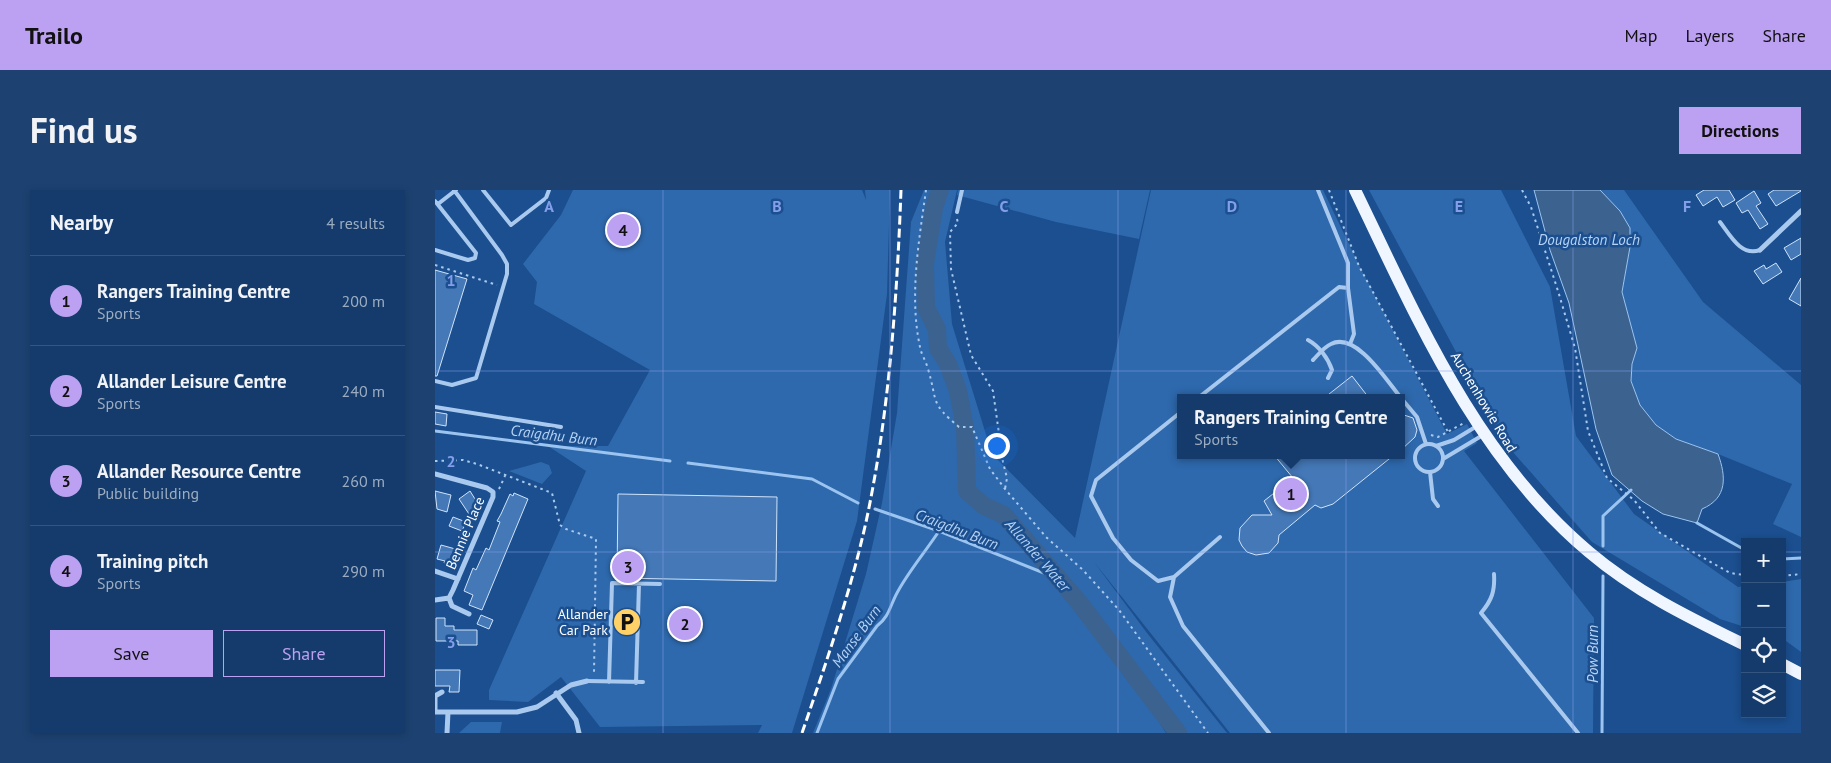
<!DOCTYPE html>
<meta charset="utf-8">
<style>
body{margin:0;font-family:"PT Sans",sans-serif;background:#1d4271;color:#f1f3f6}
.controls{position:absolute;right:15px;bottom:15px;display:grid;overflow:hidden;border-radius:0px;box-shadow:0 2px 8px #0003}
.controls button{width:45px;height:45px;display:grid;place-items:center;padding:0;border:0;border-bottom:1px solid #33557e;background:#143b6b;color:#f1f3f6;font:25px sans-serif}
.you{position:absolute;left:561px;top:255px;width:18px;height:18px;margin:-12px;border:4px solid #fff;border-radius:50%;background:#1a73e8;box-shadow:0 0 0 8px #1a73e833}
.badge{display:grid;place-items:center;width:32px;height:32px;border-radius:50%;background:#bca0f2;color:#111;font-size:16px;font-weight:700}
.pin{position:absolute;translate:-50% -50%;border:2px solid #fff;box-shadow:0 1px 5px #0006}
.popup{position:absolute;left:742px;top:204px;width:228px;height:65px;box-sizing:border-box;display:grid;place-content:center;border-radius:0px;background:#143b6b;filter:drop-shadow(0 1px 4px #0005);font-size:16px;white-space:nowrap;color:#9dadc1}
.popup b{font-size:19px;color:#f1f3f6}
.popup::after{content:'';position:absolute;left:50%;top:100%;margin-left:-10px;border:10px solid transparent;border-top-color:#143b6b}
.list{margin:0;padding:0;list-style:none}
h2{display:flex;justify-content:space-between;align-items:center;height:65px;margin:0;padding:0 20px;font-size:21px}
h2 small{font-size:16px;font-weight:400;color:#9dadc1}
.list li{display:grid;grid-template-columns:32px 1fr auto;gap:15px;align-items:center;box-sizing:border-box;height:90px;padding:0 20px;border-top:1px solid #33557e}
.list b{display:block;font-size:19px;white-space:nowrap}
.list p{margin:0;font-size:16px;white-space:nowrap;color:#9dadc1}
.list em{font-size:16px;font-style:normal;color:#9dadc1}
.actions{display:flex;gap:10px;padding:15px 20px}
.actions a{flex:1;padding:11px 0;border:1px solid #bca0f2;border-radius:0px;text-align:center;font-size:18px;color:#bca0f2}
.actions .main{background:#bca0f2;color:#111}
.icon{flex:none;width:28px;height:28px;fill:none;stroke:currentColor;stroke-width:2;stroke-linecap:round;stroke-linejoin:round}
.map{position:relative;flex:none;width:1366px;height:543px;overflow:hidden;border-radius:0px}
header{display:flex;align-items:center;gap:30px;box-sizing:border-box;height:70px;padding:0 25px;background:#bca0f2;color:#111}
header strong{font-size:24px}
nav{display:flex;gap:28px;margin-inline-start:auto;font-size:18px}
.intro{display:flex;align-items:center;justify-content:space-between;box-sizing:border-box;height:120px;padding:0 30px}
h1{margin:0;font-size:35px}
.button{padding:12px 22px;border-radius:0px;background:#bca0f2;color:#111;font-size:18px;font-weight:700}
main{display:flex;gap:30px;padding:0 30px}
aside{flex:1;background:#143b6b;border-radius:0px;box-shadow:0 2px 8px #0003}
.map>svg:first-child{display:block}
</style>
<header>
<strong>Trailo</strong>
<nav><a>Map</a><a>Layers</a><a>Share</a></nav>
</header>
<div class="intro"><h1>Find us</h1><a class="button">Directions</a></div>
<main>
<aside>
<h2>Nearby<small>4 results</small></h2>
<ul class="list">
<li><span class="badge">1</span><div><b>Rangers Training Centre</b><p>Sports</p></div><em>200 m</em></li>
<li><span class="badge">2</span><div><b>Allander Leisure Centre</b><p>Sports</p></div><em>240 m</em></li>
<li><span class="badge">3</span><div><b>Allander Resource Centre</b><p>Public building</p></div><em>260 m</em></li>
<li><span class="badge">4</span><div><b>Training pitch</b><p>Sports</p></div><em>290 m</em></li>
</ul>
<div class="actions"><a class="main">Save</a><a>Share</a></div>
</aside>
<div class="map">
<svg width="1366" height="543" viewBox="0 0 1366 543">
<rect width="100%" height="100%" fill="#1b4f8f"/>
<path fill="#2e69ad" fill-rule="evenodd" d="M138 0H427L431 10 430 0H455L452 104 422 331 357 543H323L327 535 165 537 126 487 93 512 54 510V500L151 281 113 256H173L215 180 99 114 102 92 88 74 126 25Z
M489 0H522L510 52 517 134 557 264 640 348 716 0H888L925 77 1012 244 1032 234 1042 253 1029 261 1159 428 1158 543H795L659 372 712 443 792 543H739L686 471 731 543H378L396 499 431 384 447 313 462 223 476 32ZM746 208H966V265H746Z
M523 0H715L704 49 621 32 522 5Z
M934 0H1066L1115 97 1141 246 1199 324 1303 397 1310 396V437L1285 429 1157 352 1070 253Z
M1165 0H1189L1268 112 1366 195V347L1338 334 1357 294 1283 264 1241 249 1221 235 1205 215 1196 191 1197 174 1202 158 1187 102 1195 57V38L1185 21Z
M106 272 114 275 117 283 107 294 74 281Z
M1366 389V462L1347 448V392Z
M36 532H67L65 543H24Z"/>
<path fill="#3c6290" stroke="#9cc4f0" d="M1099 0H1165L1185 21 1195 38V57L1187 102 1202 158 1197 174 1196 191 1205 215 1221 235 1241 249 1283 264C1291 286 1293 308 1267 319L1262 333 1228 324 1207 311 1177 285 1161 239 1134 113 1115 60Z"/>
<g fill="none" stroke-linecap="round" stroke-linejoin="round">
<path stroke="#9cc4f0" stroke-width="3" d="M0 241 235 271
M253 273 377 289 423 313
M440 319 504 341 624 389
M1262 333 1310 360
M1168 356V326L1196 300
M1347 369 1366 368
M382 543 403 489 442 436C454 427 455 416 462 403 473 382 491 361 504 341
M1167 543 1168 386"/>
<path stroke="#3c6290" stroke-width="18" d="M505 0 499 18 490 73 491 118 502 139 503 158 513 174 523 201 530 238 532 301 549 316 569 325 643 411 743 543"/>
</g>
<path fill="#4478b7" stroke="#cfe3fa" d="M1269 0H1294L1300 10 1288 17 1282 7 1268 16 1261 5Z
M1339 0H1366V1L1341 16 1333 4Z
M1319 1 1326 13 1321 16 1333 34 1325 39 1313 20 1307 23 1301 13Z
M1366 48V64L1356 70 1349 58Z
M1341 73 1347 82 1328 94 1319 81 1329 75 1331 79Z
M0 80 32 89 2 186H0Z
M1366 88V116L1354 109Z
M917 186 934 208H889Z
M0 222 12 224 11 236 0 234Z
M966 224 978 228 982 240 980 247 966 260Z
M839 265H959L898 314 886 318 880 315 844 345 843 353 834 363 821 365 812 362 807 356 804 350 805 338 817 325H837L829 311 858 288Z
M0 301 16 305 12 322 2 319Z
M35 301 45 317 34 324 24 309Z
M79 303 93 309 47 420 34 415 38 405 29 401 38 378 41 380 51 358 54 360 65 332 62 331 66 324 75 304 78 306Z
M183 304 342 307 341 391 182 388Z
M18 327 31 332 27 341 14 336Z
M6 355 24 360 20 374 9 373 10 371 2 369Z
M46 425 58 430 54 439 42 434Z
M1 428H10V436H19V440H42V455H23V451H1Z
M0 480H25L24 502H14L15 496H0Z"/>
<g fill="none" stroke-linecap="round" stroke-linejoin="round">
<path stroke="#a9c9ee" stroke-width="2" stroke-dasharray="2.5 4" stroke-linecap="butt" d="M491 0C484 51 474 106 485 157 486 164 491 171 493 179 503 212 494 212 524 237H537L555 279 570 299 611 347 648 380 684 420 773 543
M894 0 924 76 1013 242
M1087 0 1096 17 1123 101 1140 158 1153 241 1172 288 1199 310 1225 343 1295 383 1310 385
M522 29 523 33 515 42 516 79 536 165 558 201 568 272 572 288 570 299
M0 75 62 95
M996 245 1003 247 1029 233
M0 271 28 270 42 274 117 303 125 335 131 339 161 349 159 484
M64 299 70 286
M1347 386 1366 384"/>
<path stroke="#a9c9ee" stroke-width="4" d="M48 0 76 35 111 8 114 0
M883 0 913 73V98L919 144 915 154
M0 11 41 63 40 68 33 70 0 60
M3 14 21 0
M522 22 527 0
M1285 32C1295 45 1306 67 1325 60
M873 150C884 156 893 168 897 180L893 188
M878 170C883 165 889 157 896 154 921 141 952 191 966 208
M0 191 17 195 41 188 72 84V74L67 65 19 0
M763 208 904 97 913 98
M966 208 982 227 991 254
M0 217 126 237
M746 222 661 290 656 306 678 348 696 370 723 391 739 387 735 407 748 436 834 543
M980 268a14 14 0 1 1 28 0a14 14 0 1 1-28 0Z
M1001 256 1019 250 1042 236
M1008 269 1048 245
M995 282 998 309 1003 316
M1059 384C1060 401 1057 410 1046 423L1143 543
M739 387 785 347
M152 491 208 492
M174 492 177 393 225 394
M201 493 204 394"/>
<path stroke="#a9c9ee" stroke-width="5" d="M1325 60 1366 21
M0 284 52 298 58 302V307L18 400 14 408 0 410
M0 381 23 389
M14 408 17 416 34 424
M121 503 141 530 144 543
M0 506V522
M0 506 7 502
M0 522H82L102 517 136 495 152 491
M12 543 13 522"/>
<path stroke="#f0f6ff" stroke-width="12" d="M920 0C983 130 1041 267 1154 362 1201 402 1255 428 1310 455
M1347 474 1366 484"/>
<path stroke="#fff" stroke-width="3" stroke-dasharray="9 4" stroke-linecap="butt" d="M367 543C391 473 415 404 431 332 454 225 462 109 466 0"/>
</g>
<path fill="none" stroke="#839eea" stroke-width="1" stroke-opacity="0.55" d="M228 0V543M455 0V543M683 0V543M911 0V543M1138 0V543M0 181H1366M0 362H1310M1347 362H1366"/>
<defs>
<symbol id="parking-disc" viewBox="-11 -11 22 22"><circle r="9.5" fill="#ffd166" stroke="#1b4f8f"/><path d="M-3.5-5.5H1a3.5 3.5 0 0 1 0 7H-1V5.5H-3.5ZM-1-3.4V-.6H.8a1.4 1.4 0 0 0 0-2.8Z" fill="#111"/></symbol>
</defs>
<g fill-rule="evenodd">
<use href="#parking-disc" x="176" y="416" width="32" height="32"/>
</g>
<g text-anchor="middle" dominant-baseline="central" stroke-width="5" stroke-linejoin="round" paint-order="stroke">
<g font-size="14" fill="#fff" stroke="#1b4f8f">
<text transform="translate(1049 212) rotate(59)">Auchenhowie Road</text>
<text transform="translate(30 343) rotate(-67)">Bennie Place</text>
</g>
<g font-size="14" fill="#fff" stroke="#1b4f8f" text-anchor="end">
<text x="173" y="424">Allander<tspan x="173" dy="16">Car Park</tspan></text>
</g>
<g font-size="15" font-style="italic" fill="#b5d3f5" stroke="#1b4f8f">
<text x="1154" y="49">Dougalston Loch</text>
<text transform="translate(119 245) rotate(7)">Craigdhu Burn</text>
<text transform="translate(522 339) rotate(21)">Craigdhu Burn</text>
<text transform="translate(603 365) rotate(49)">Allander Water</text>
<text transform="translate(421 446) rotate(-54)">Manse Burn</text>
<text transform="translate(1157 464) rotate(-90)">Pow Burn</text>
</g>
</g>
<g font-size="16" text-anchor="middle" font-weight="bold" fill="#839eea" stroke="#1b4f8f" stroke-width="5" stroke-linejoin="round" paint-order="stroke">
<text x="114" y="22">A</text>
<text x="342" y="22">B</text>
<text x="569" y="22">C</text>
<text x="797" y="22">D</text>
<text x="1024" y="22">E</text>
<text x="1252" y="22">F</text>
<text x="16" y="96">1</text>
<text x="16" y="277">2</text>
<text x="16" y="458">3</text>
</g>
</svg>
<div class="controls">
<button>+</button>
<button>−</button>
<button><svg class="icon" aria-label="locate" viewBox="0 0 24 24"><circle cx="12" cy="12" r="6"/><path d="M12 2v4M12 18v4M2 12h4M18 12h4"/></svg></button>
<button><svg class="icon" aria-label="layers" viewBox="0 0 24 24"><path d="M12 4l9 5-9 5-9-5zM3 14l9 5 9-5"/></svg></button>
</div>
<div class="you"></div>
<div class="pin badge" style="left:856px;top:304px">1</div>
<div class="popup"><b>Rangers Training Centre</b>Sports</div>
<div class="pin badge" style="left:250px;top:434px">2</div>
<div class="pin badge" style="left:193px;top:377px">3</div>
<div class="pin badge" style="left:188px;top:40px">4</div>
</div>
</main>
